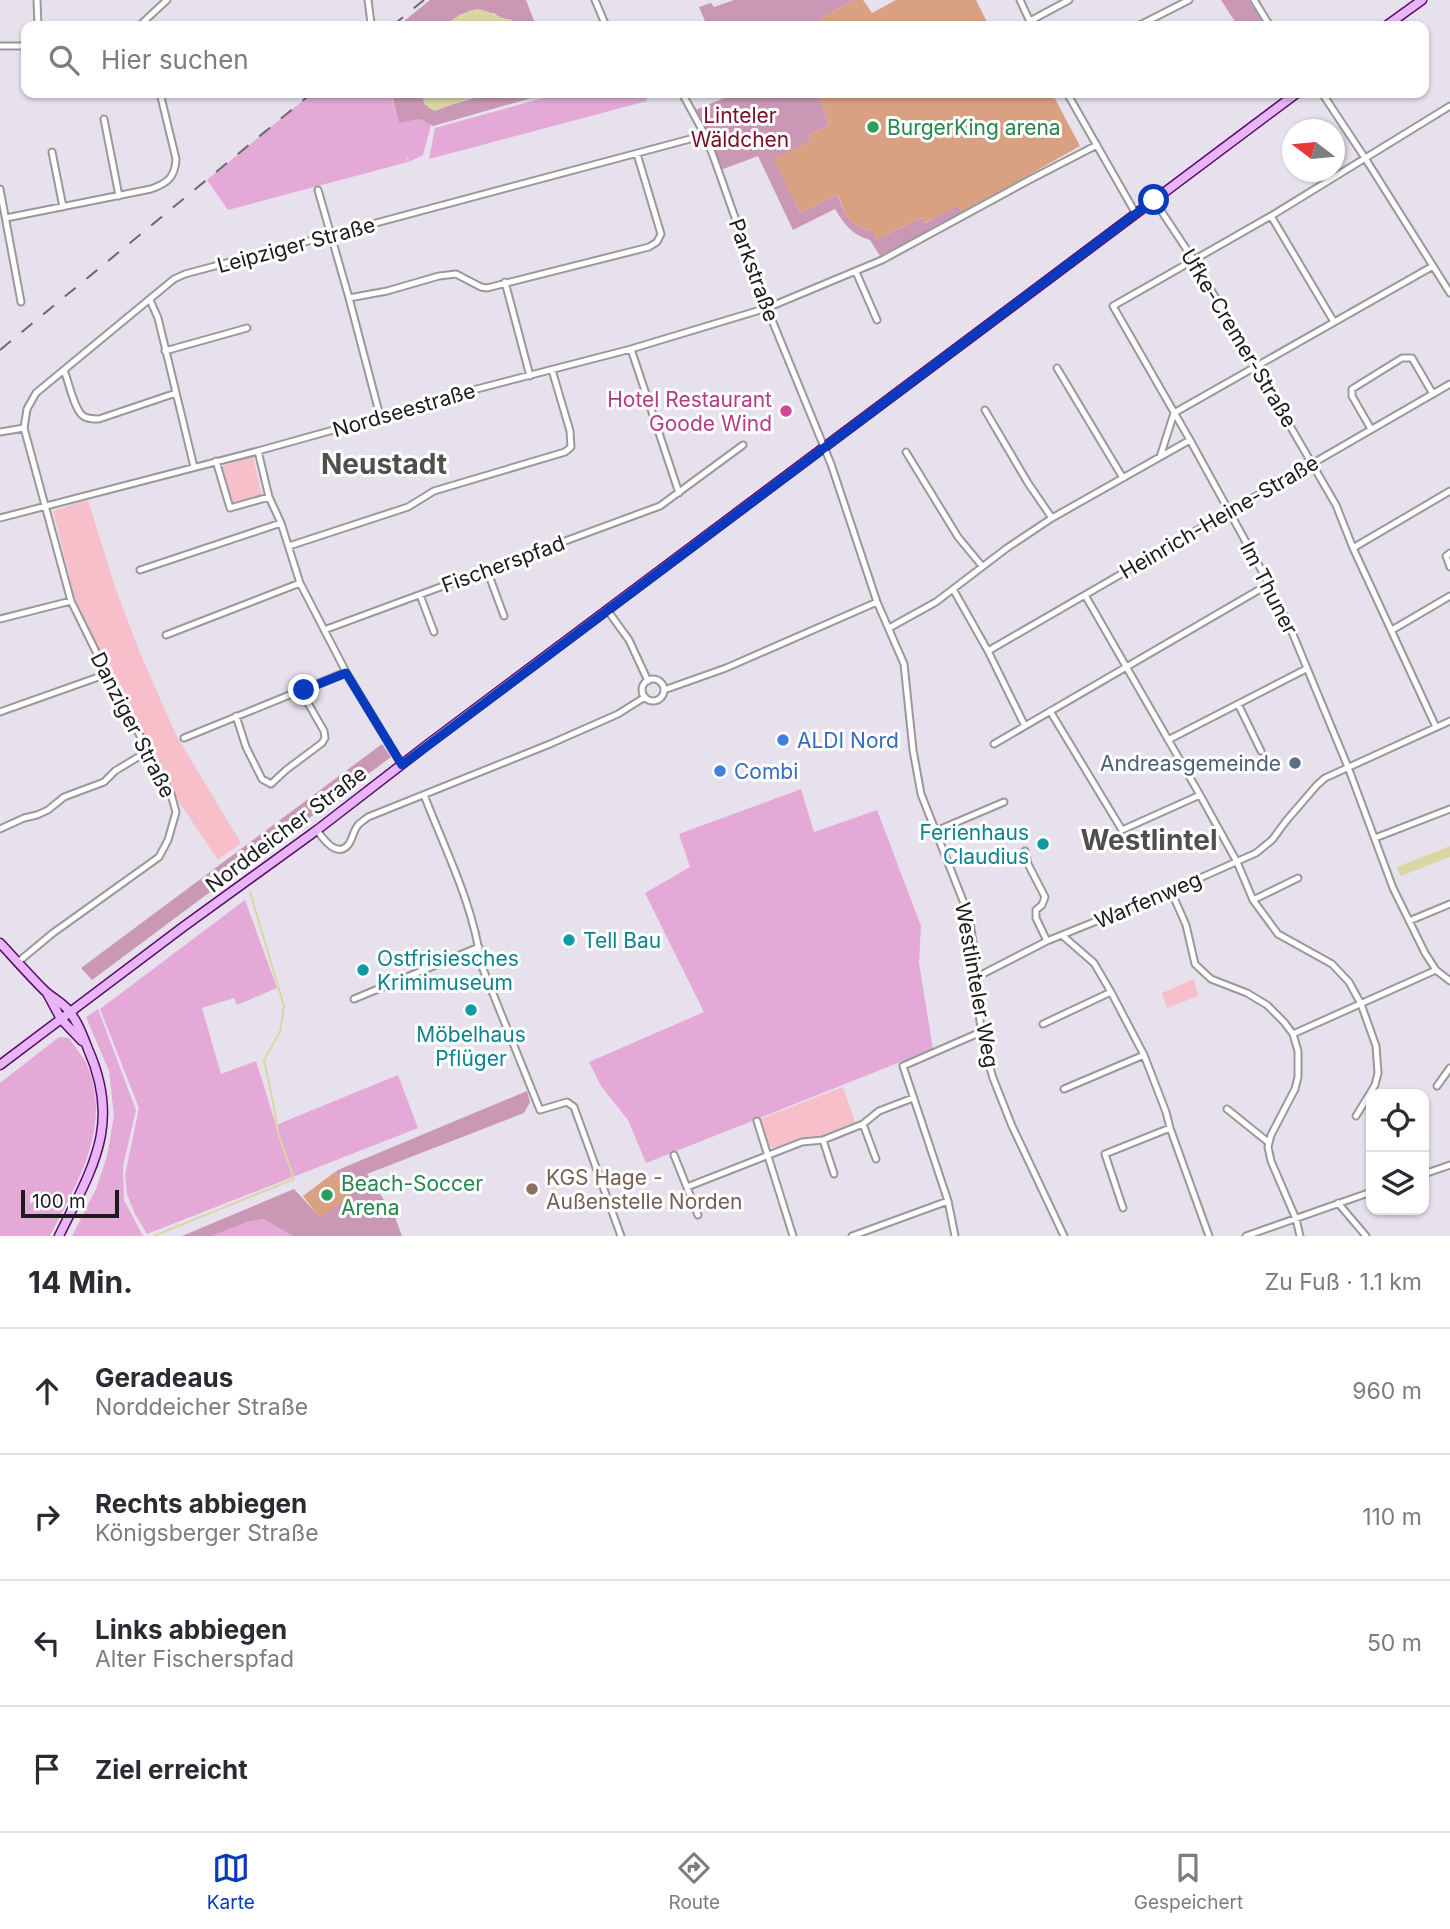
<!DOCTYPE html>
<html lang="de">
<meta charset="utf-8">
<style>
body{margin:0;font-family:Inter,sans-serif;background:#f2f2f3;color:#2b2b33}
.controls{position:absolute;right:21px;bottom:21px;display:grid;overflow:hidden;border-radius:14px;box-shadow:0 2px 5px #0004}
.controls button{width:63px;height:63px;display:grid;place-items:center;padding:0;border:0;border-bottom:2px solid #e1e1e2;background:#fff;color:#2b2b33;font:35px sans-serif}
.compass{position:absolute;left:1282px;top:119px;width:63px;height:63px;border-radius:50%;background:#fff;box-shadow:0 2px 5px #0004;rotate:286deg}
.scale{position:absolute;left:21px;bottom:18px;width:98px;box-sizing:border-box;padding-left:7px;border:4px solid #1c1c1c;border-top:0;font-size:19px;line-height:24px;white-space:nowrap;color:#1c1c1c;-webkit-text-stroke:5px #fff;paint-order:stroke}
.stop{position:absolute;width:21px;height:21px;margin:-16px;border:5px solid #093abe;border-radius:50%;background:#fff}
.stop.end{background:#093abe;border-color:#fff;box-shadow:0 2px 7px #0008}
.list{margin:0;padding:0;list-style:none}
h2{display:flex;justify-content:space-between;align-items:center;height:91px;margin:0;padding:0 28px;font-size:30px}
h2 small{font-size:23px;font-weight:400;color:#7c7c81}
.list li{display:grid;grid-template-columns:46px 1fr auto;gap:21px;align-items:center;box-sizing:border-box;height:126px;padding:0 28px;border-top:2px solid #e1e1e2}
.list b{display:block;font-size:26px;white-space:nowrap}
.list p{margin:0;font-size:23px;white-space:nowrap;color:#7c7c81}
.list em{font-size:23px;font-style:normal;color:#7c7c81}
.icon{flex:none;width:38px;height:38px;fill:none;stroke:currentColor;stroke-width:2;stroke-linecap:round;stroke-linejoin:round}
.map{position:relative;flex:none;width:1450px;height:1236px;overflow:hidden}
.search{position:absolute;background:#fff;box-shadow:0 2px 5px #0004;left:21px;right:21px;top:21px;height:77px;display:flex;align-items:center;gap:18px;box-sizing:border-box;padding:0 24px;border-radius:14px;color:#7c7c81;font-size:26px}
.sheet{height:595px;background:#fff}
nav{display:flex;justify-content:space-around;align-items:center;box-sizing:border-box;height:98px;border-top:2px solid #e1e1e2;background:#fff;font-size:19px;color:#7c7c81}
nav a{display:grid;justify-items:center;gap:4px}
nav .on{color:#093abe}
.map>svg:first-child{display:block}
</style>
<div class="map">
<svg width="1450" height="1236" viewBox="0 0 1450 1236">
<rect width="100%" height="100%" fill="#e6e1ed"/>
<path fill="#e5a9d7" d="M312 93H390L399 123 420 119 431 125 423 155 409 162 406 153 408 162 228 210 207 180Z
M561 93H645L647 101 429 159 435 128Z
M801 789 814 832 877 810 921 926 919 963 933 1049 646 1163 628 1120 601 1086 589 1062 704 1012 645 893 690 867 679 834Z
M245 900 277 988 237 1005 234 998 202 1008 221 1074 256 1061 276 1125 398 1075 418 1128 147 1234 135 1214 127 1194 125 1175 139 1108 100 1009Z
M98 1009 136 1110 123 1166 124 1200 143 1236H72L96 1189 107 1156 114 1116 109 1071 86 1017Z
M59 1037 69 1038C75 1047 83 1056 87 1065 113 1127 77 1182 50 1236H0V1083Z
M263 1219 293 1236H212L247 1222Z"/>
<path fill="#ca98b4" d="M430 0H526L536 26H521C512 18 502 21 494 13L461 14C442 31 421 26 398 26Z
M734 0H854L820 19 815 26H707L699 7 711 3 714 7Z
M1221 0H1249L1265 26H1238Z
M391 93H421L425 105 454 104 491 93H549L433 126 420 119 399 123Z
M736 93H818L829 125 809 135 811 141 774 159 800 213 836 195C842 200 840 204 844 211 850 223 860 228 873 231L877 239 921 218 925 223 958 205 962 213 880 256 870 240C852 235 844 224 835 209L793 230 758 156 718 171 693 111Z
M382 744 391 757 92 980 81 968Z
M527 1091 530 1102 524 1113 367 1174 395 1217 402 1236H293L263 1219 247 1222 212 1236H182L294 1189 320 1217 351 1194 335 1172 340 1169Z"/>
<path fill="#f6bfca" d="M253 456 262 496 231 505 220 467Z
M88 500 114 584 140 653 176 735 241 843 218 860 179 802 110 673 75 599 53 511Z
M1194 979 1198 996 1167 1008 1162 993Z
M843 1087 855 1122 818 1138H799L776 1148 769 1146 760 1119Z"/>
<path fill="#d9a082" d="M854 0H863L872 13 896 0H976L989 26H815L820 19Z
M818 93H1052L1080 146 962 213 958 206 924 223 921 218 877 239 873 231C860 228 850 223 844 211 841 204 842 200 836 195L800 213 773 159 811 141 809 135 829 125Z
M335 1172 351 1194 320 1218 303 1196Z"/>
<path fill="#d9d6a3" d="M477 9C491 10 499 20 510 19L521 26H441C454 20 463 11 477 9Z
M421 93H491L478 95 435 111C426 108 424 102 421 93Z
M1450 846V857L1401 876 1397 867Z"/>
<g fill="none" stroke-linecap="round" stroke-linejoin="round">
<path stroke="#d9d6a3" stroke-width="2" d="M154 1236 294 1179 278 1133 273 1102 264 1060 280 1032 284 1006 250 892"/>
<defs>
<path id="street" d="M37 0 38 26
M595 0 606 26
M1020 0 1032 26
M1254 0 1270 26
M1030 21 1069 0
M139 26 167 0
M368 26 371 23 368 0
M1138 26 1189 0
M0 46H26
M682 93 705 135 715 161 767 308 831 464 877 602 904 664 913 750 921 794 969 916 974 949 977 1003 985 1051 993 1078 1012 1126 1064 1236
M1067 93 1136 214
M1322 93 1365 158 1450 293
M1450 106 1271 216 1113 306 1190 440 1269 584 1292 632 1348 767 1393 888 1425 953 1436 970 1450 981
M104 119 119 196
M52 152 63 207
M0 189 21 302
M318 190 349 298 380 416
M1154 200 1193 259 1336 505 1353 548 1436 727
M1271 216 1334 322
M6 218 151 189C168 183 175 177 176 159L160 93
M856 272 877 320
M505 282 530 376
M349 298 387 291 439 276 456 274 481 287 487 288 649 247 657 242 661 234 637 154
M150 300 158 318 194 467
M631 349 679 493
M165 351 247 328
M1057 368 1123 478
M64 370C68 380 74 408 82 415 86 419 93 419 99 419L176 393
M985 410 1028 483 1052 518
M1371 429 1352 396V389L1402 358H1412L1433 394
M0 432 24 428
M258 451 269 497 281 523 300 583 346 672 402 765
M906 452 958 537 982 566
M1160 457 1174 413 1433 266
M216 461 230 508 269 497
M0 518 258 451 430 403 450 396 631 349 767 308 882 260 1031 179 1097 145
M289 546 408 507 434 491 565 452 571 447 570 431 552 370
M1353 548 1450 491
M1450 553 1446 556 1450 567
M140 570 281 523
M487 570 504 616
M953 589 988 651 1025 726
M420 595 434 632
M1085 595 1200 795 1237 862 1253 900 1278 934 1332 964 1349 982 1361 1004 1376 1046 1378 1073 1375 1085 1356 1116
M608 611 629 640 648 681
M0 619 71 601
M889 628 936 602 1007 548 1052 518 1190 440
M324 630 660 506 743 445
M1392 630 1450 596
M166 635 300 583
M988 651 1450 384
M642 690a11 11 0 1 1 22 0a11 11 0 1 1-22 0Z
M664 690 726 668 877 602
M1238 704 1261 751
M1050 711 1122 830 1200 795
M0 712 107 674
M236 716 246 747 262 779 271 784 286 770 322 743 325 738 324 731 301 691
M184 738 346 672
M1168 740 1306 669
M994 744 1269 584
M424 795C445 849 474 906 481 964L540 1110 567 1102 574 1107 621 1236
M0 829 24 818 37 815 48 810 64 797 104 782 115 771 148 751
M317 830C323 839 337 858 348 845 353 839 353 830 359 824 360 823 367 818 368 817L550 744 618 714 645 697
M936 831 1004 802
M1375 838 1450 809
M1025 851 1028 864 1045 897 1042 905 1036 910V918L1047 941
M1171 891 1186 925 1195 964 1211 979 1247 993 1267 1005 1284 1022 1293 1034 1298 1051V1077L1295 1089 1271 1135 1268 1147 1271 1161 1296 1219 1300 1236
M1253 900 1298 878
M1409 921 1450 904
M1063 936 1094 963 1111 992 1144 1055 1166 1112 1170 1128 1209 1236
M18 962 53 933 159 857 168 840 176 812 171 794 107 674 71 601 24 428 27 409 36 393 174 279 185 274 705 135
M975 978 1047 941 1171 891 1256 853 1272 840 1286 821 1317 785 1325 778 1450 721
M354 999 479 947
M1043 1024 1111 992
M1293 1034 1436 970
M1437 1086 1450 1068
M1064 1089 1144 1055
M1227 1109 1268 1142
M757 1121 793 1236
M863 1124 876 1159
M823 1140 834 1174
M674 1155 698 1215
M1424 1174 1450 1165
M687 1187 802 1142 823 1140 863 1124 879 1111 913 1098
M1338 1203 1366 1236
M1123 1208 1105 1154 1170 1128
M852 1236 948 1201
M955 1236 948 1201 903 1066 981 1032
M1246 1236 1371 1192"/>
<path id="secondary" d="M1386 26 1422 0
M0 943C15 959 29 975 44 990 52 998 62 1002 69 1011 78 1022 83 1036 88 1049 122 1125 92 1168 59 1236
M47 993 61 1019 82 1041
M0 1065 183 927 317 830 427 745 1297 93"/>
</defs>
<use href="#street" stroke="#999" stroke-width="9"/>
<use href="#secondary" stroke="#5c096c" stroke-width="11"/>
<use href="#street" stroke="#fff" stroke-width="5"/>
<use href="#secondary" stroke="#e8b6f6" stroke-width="8"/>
<path stroke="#6a6a6a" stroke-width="2" stroke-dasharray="14 14" stroke-linecap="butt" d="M392 26 424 0
M0 350 312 93"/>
</g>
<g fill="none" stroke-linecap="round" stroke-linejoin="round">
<path stroke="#093abe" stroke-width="9" d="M304 690 346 673 402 765 1154 200"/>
</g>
<g fill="#2e9e5b" stroke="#fff" stroke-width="2.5">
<circle cx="873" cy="127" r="7"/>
<circle cx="327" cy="1195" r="7"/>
</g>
<circle fill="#d1479c" stroke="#fff" stroke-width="2.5" cx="786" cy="411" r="7"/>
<g fill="#3f7fe0" stroke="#fff" stroke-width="2.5">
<circle cx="783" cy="740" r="7"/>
<circle cx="720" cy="771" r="7"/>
</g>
<circle fill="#5c6f8a" stroke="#fff" stroke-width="2.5" cx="1295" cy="763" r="7"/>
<g fill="#0f9aa8" stroke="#fff" stroke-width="2.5">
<circle cx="1043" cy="844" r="7"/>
<circle cx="569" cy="940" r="7"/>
<circle cx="363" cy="970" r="7"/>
<circle cx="471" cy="1010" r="7"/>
</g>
<circle fill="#8d6e63" stroke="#fff" stroke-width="2.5" cx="532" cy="1189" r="7"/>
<g text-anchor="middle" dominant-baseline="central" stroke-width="6" stroke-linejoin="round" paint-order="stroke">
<g font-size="21" fill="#731023" stroke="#fff">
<text x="740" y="115">Linteler<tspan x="740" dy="24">Wäldchen</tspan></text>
</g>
<g font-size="21" fill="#27864d" stroke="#fff" text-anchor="start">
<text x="887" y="127">BurgerKing arena</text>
<text x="341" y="1183">Beach-Soccer<tspan x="341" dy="24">Arena</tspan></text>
</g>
<g font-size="21" fill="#1c1c1c" stroke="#fff">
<text transform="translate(296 245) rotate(-15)">Leipziger Straße</text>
<text transform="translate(754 270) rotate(70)">Parkstraße</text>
<text transform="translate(1239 338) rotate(59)">Ufke-Cremer-Straße</text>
<text transform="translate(404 410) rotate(-16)">Nordseestraße</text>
<text transform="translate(1219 517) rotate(-30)">Heinrich-Heine-Straße</text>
<text transform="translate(503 564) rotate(-20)">Fischerspfad</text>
<text transform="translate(1269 588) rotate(63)">Im Thuner</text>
<text transform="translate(133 725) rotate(63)">Danziger Straße</text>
<text transform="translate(286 829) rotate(-37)">Norddeicher Straße</text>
<text transform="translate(1148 900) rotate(-23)">Warfenweg</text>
<text transform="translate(977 985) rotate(80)">Westlinteler Weg</text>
</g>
<g font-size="21" fill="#b23c85" stroke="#fff" text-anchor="end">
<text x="772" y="399">Hotel Restaurant<tspan x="772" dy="24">Goode Wind</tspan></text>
</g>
<g font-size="21" fill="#366cbe" stroke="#fff" text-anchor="start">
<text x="797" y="740">ALDI Nord</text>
<text x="734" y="771">Combi</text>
</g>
<g font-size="21" fill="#4e5e75" stroke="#fff" text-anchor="end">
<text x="1281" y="763">Andreasgemeinde</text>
</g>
<g font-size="21" fill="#0d838f" stroke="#fff" text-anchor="start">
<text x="1029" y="832" text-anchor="end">Ferienhaus<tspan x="1029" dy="24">Claudius</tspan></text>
<text x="583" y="940">Tell Bau</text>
<text x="377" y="958">Ostfrisiesches<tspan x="377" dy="24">Krimimuseum</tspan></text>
<text x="471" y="1034" text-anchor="middle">Möbelhaus<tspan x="471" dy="24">Pflüger</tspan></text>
</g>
<g font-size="21" fill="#785e54" stroke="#fff" text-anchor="start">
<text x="546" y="1177">KGS Hage -<tspan x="546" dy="24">Außenstelle Norden</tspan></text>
</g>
<g font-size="28" font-weight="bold" fill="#4f4f4f" stroke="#fff">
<text x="384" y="464">Neustadt</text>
<text x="1149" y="840">Westlintel</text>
</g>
</g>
</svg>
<div class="controls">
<button><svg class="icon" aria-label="locate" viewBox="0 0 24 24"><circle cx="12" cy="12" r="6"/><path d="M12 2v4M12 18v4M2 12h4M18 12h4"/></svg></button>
<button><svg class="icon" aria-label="layers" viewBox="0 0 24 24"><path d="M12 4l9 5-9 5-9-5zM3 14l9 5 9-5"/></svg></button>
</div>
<svg class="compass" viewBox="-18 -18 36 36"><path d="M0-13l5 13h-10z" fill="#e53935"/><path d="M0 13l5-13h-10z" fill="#7c7c81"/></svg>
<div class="scale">100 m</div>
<div class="stop" style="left:1154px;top:200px"></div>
<div class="stop end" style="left:304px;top:690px"></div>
<div class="search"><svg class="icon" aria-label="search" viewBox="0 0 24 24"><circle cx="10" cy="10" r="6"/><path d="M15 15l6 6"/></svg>Hier suchen</div>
</div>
<section class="sheet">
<h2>14 Min.<small>Zu Fuß · 1.1 km</small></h2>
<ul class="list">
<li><svg class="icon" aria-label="ahead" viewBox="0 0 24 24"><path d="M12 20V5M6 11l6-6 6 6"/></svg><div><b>Geradeaus</b><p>Norddeicher Straße</p></div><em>960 m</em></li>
<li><svg class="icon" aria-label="right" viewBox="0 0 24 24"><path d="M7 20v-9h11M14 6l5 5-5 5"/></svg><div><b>Rechts abbiegen</b><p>Königsberger Straße</p></div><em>110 m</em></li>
<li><svg class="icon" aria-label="left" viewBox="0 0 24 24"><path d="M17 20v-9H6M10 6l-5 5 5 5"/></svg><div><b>Links abbiegen</b><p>Alter Fischerspfad</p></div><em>50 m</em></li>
<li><svg class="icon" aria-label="arrive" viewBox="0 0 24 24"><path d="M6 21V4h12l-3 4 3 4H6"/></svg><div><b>Ziel erreicht</b></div></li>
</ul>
</section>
<nav>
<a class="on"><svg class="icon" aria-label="map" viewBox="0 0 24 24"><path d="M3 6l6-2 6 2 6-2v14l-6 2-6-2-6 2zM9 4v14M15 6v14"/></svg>Karte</a>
<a><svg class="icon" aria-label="directions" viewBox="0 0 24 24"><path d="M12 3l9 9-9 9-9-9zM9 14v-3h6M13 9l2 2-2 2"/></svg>Route</a>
<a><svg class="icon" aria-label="saved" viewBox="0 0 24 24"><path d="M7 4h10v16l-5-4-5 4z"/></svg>Gespeichert</a>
</nav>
